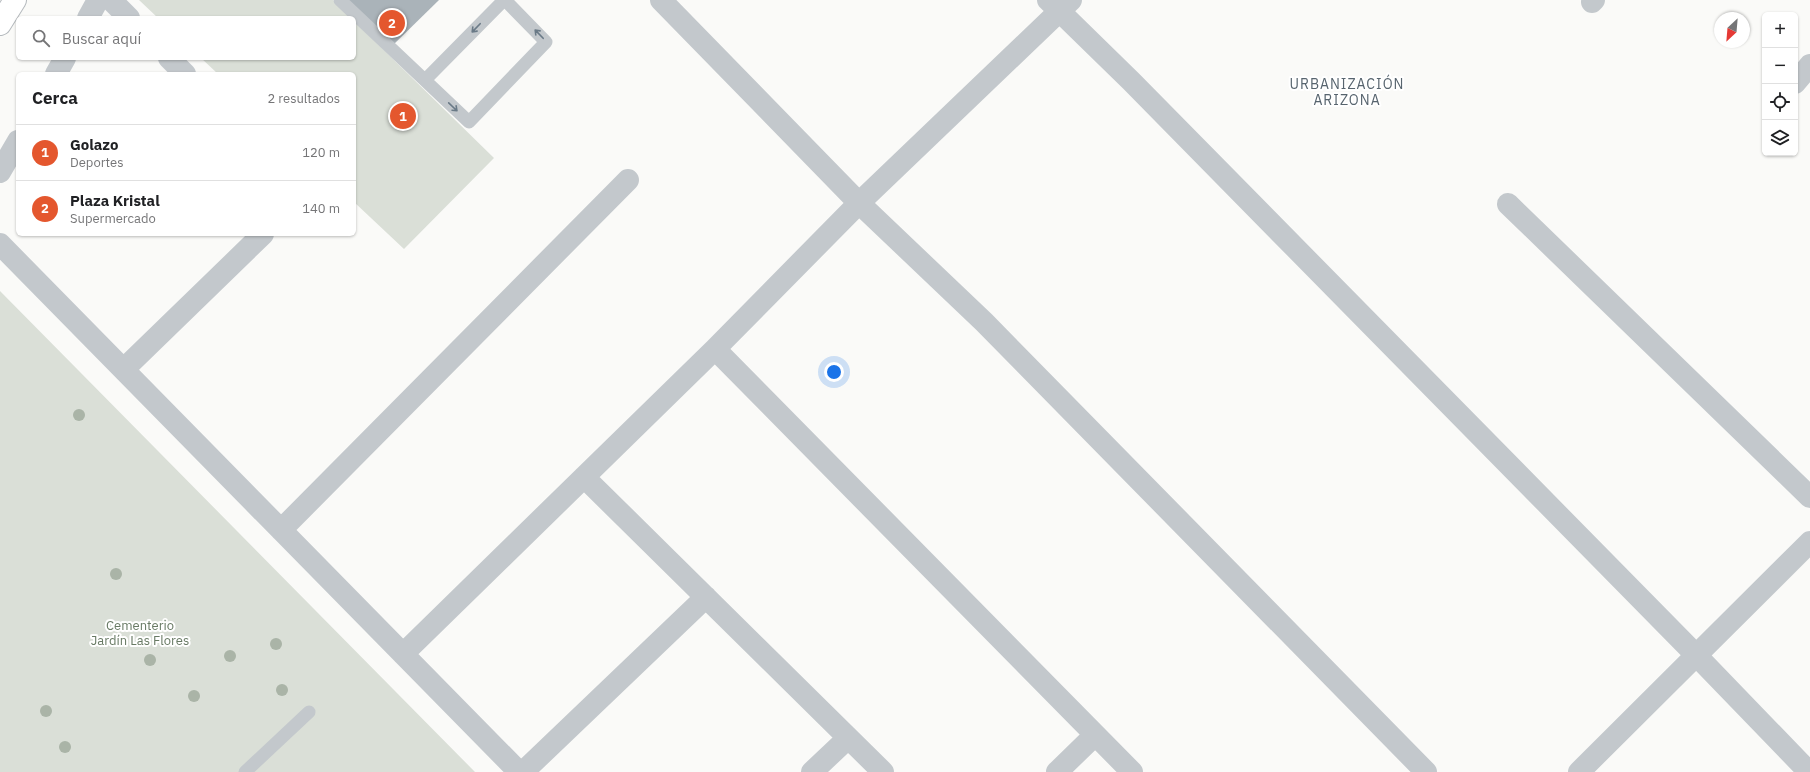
<!DOCTYPE html>
<html lang="es">
<meta charset="utf-8">
<style>
body{margin:0;font-family:"IBM Plex Sans",sans-serif;background:#f2f2f2;color:#202124}
.controls{position:absolute;right:12px;top:12px;display:grid;overflow:hidden;border-radius:6px;box-shadow:0 1px 3px #0004}
.controls button{width:36px;height:36px;display:grid;place-items:center;padding:0;border:0;border-bottom:1px solid #e0e0e0;background:#fff;color:#202124;font:20px sans-serif}
.compass{position:absolute;left:1714px;top:12px;width:36px;height:36px;border-radius:50%;background:#fff;box-shadow:0 1px 3px #0004;rotate:206deg}
.you{position:absolute;left:834px;top:372px;width:14px;height:14px;margin:-10px;border:3px solid #fff;border-radius:50%;background:#1a73e8;box-shadow:0 0 0 6px #1a73e833}
.badge{display:grid;place-items:center;width:26px;height:26px;border-radius:50%;background:#e4572e;color:#fff;font-size:13px;font-weight:700}
.pin{position:absolute;translate:-50% -50%;border:2px solid #fff;box-shadow:0 1px 4px #0006}
.list{margin:0;padding:0;list-style:none}
h2{display:flex;justify-content:space-between;align-items:center;height:52px;margin:0;padding:0 16px;font-size:17px}
h2 small{font-size:13px;font-weight:400;color:#757577}
.list li{display:grid;grid-template-columns:26px 1fr auto;gap:12px;align-items:center;box-sizing:border-box;height:56px;padding:0 16px;border-top:1px solid #e0e0e0}
.list b{display:block;font-size:15px;white-space:nowrap}
.list p{margin:0;font-size:13px;white-space:nowrap;color:#757577}
.list em{font-size:13px;font-style:normal;color:#757577}
.icon{flex:none;width:22px;height:22px;fill:none;stroke:currentColor;stroke-width:2;stroke-linecap:round;stroke-linejoin:round}
.map{position:relative;flex:none;width:1810px;height:772px;overflow:hidden}
.search{position:absolute;background:#fff;box-shadow:0 1px 3px #0004;left:16px;top:16px;width:340px;height:44px;display:flex;align-items:center;gap:10px;box-sizing:border-box;padding:0 14px;border-radius:6px;color:#757577;font-size:15px}
.panel{position:absolute;background:#fff;box-shadow:0 1px 3px #0004;left:16px;top:72px;width:340px;height:164px;border-radius:6px}
.map>svg:first-child{display:block}
</style>
<div class="map">
<svg width="1810" height="772" viewBox="0 0 1810 772">
<rect width="100%" height="100%" fill="#fafaf8"/>
<path fill="#dadfd7" d="M139 0H333L351 18H158Z
M354 21 494 158 404 249 354 202V74H218L201 58H354Z
M0 291 475 772H0Z"/>
<path fill="#aab3b9" d="M344 0H439L392 46Z"/>
<g fill="none" stroke-linecap="round" stroke-linejoin="round">
<defs>
<path id="trunk" d="M0 24 15 0"/>
</defs>
<use href="#trunk" stroke="#b4b9bd" stroke-width="24"/>
<path stroke="#c3c8cc" stroke-width="13" d="M340 0 469 122 546 42 505 0
M425 80 504 0
M245 772 309 712"/>
<path stroke="#c3c8cc" stroke-width="22" d="M111 0 129 18
M661 0 859 203 984 322 1426 772
M1048 0 1131 81 1696 655 1809 772
M1592 2 1594 0
M88 18 98 0
M169 58 185 74
M56 74 65 58
M1795 83 1810 65
M0 172 18 141
M1508 204 1810 497
M0 244 519 772
M715 349 1132 772
M124 369 263 234
M584 477 883 772
M281 530 628 180
M403 654 715 349 859 203 1071 0
M523 772 706 597
M812 772 848 738
M1057 772 1095 735
M1579 772 1810 542"/>
<use href="#trunk" stroke="#fff" stroke-width="22"/>
</g>
<g fill="#aab4a7">
<circle cx="79" cy="415" r="6"/>
<circle cx="116" cy="574" r="6"/>
<circle cx="276" cy="644" r="6"/>
<circle cx="230" cy="656" r="6"/>
<circle cx="150" cy="660" r="6"/>
<circle cx="282" cy="690" r="6"/>
<circle cx="194" cy="696" r="6"/>
<circle cx="46" cy="711" r="6"/>
<circle cx="65" cy="747" r="6"/>
</g>
<defs><path id="oneway-shaft" d="M-6 0H5M1.5-3L5.5 0L1.5 3" fill="none" stroke-width="1.6" stroke-linecap="round" stroke-linejoin="round"/></defs>
<g stroke="#6a7a87">
<use href="#oneway-shaft" transform="translate(476 28) rotate(134)"/>
<use href="#oneway-shaft" transform="translate(539 34) rotate(-134)"/>
<use href="#oneway-shaft" transform="translate(453 107) rotate(44)"/>
</g>
<g text-anchor="middle" dominant-baseline="central" stroke-width="4" stroke-linejoin="round" paint-order="stroke">
<g font-size="13" fill="#687a64" stroke="#fff">
<text x="140" y="625">Cementerio<tspan x="140" dy="15">Jardín Las Flores</tspan></text>
</g>
<g font-size="14" letter-spacing="1" fill="#57646e" stroke="#fff">
<text x="1347" y="84">URBANIZACIÓN<tspan x="1347" dy="16">ARIZONA</tspan></text>
</g>
</g>
</svg>
<div class="controls">
<button>+</button>
<button>−</button>
<button><svg class="icon" aria-label="locate" viewBox="0 0 24 24"><circle cx="12" cy="12" r="6"/><path d="M12 2v4M12 18v4M2 12h4M18 12h4"/></svg></button>
<button><svg class="icon" aria-label="layers" viewBox="0 0 24 24"><path d="M12 4l9 5-9 5-9-5zM3 14l9 5 9-5"/></svg></button>
</div>
<svg class="compass" viewBox="-18 -18 36 36"><path d="M0-13l5 13h-10z" fill="#e53935"/><path d="M0 13l5-13h-10z" fill="#757577"/></svg>
<div class="you"></div>
<div class="pin badge" style="left:403px;top:116px">1</div>
<div class="pin badge" style="left:392px;top:23px">2</div>
<div class="search"><svg class="icon" aria-label="search" viewBox="0 0 24 24"><circle cx="10" cy="10" r="6"/><path d="M15 15l6 6"/></svg>Buscar aquí</div>
<section class="panel">
<h2>Cerca<small>2 resultados</small></h2>
<ul class="list">
<li><span class="badge">1</span><div><b>Golazo</b><p>Deportes</p></div><em>120 m</em></li>
<li><span class="badge">2</span><div><b>Plaza Kristal</b><p>Supermercado</p></div><em>140 m</em></li>
</ul>
</section>
</div>
